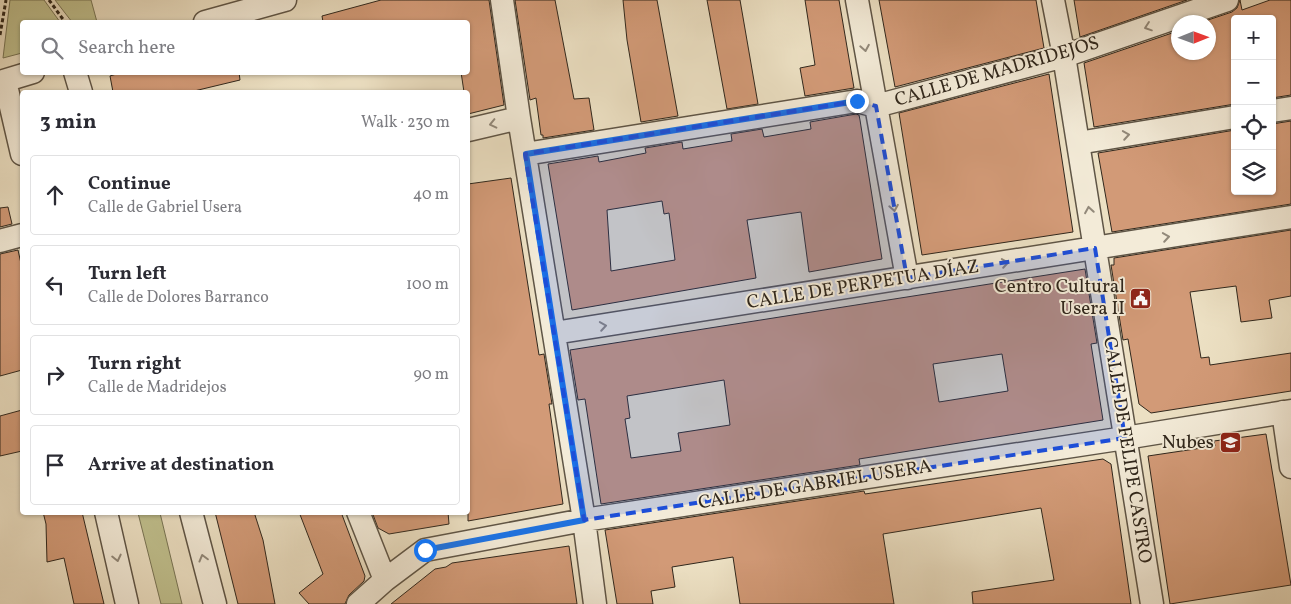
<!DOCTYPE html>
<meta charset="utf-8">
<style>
body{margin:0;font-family:Vollkorn,serif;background:#f2f2f3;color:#2b2b33}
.controls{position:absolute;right:15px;top:15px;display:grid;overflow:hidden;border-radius:5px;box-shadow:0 1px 4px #0004}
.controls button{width:45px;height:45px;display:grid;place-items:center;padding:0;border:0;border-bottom:1px solid #e1e1e2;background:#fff;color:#2b2b33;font:25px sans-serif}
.compass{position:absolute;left:1171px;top:15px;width:45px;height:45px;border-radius:50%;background:#fff;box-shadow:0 1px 4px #0004;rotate:89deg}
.stop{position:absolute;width:15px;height:15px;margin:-11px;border:4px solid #1a73e8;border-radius:50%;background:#fff}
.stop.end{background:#1a73e8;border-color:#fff;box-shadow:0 1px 5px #0008}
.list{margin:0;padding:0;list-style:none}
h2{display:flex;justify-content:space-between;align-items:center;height:65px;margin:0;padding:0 20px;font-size:21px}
h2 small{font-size:16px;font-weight:400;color:#7c7c81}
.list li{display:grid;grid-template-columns:32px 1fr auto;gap:15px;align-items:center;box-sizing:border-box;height:80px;margin:0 10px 10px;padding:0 10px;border:1px solid #e1e1e2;border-radius:5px}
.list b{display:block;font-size:19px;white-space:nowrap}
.list p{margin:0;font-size:16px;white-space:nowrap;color:#7c7c81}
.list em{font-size:16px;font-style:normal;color:#7c7c81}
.icon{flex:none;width:28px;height:28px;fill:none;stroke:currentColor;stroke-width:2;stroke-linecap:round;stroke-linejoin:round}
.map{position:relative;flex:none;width:1291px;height:604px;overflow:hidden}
.search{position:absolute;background:#fff;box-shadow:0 1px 4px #0004;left:20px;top:20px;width:450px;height:55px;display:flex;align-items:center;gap:12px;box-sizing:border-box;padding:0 18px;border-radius:5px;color:#7c7c81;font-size:19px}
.panel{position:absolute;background:#fff;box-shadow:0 1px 4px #0004;left:20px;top:90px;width:450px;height:425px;border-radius:5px}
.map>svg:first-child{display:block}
</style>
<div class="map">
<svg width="1291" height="604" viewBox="0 0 1291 604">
<rect width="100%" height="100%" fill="#ece0c3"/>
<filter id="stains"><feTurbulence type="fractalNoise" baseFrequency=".004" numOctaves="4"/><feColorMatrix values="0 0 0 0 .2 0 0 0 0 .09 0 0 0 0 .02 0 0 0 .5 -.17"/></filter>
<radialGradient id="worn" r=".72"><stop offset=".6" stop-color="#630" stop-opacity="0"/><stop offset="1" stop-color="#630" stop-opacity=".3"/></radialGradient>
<path fill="#c0c08e" stroke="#787455" d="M10 0H44L60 22H22V53L3 58Z
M55 0H91L97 22H72Z
M138 513H160L182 604H161Z"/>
<path fill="#d29a77" stroke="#30271c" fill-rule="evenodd" d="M381 0H489L504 105 468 114V92H464L461 72H468V22H323L322 16Z
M515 0H555L574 99 589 98 594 130 543 138V135H541L536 98 530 100Z
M623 0H657L678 116 641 122 627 40Z
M707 0H740L758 104 727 109Z
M805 0H839L854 88 805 96 800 68 815 65Z
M879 0H1036L1044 48 895 87Z
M1074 0H1187L1080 37Z
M1240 0 1242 10 1270 0H1291V95L1272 98V19H1235V104L1094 127 1084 63 1178 31V52H1208V22H1202L1232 12 1237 8Z
M123 72H239L240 80 190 92H113L110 76Z
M1049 74 1073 232 922 255 899 113Z
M856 114 859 115 860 120 882 259 809 272 801 212 747 220 756 278 572 310 548 164 598 156 599 162 646 153 645 148 682 142 683 149 732 141 731 134 762 129 764 137 811 129 810 122ZM662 201 664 214 669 213 675 260 611 271 607 210Z
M1291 121V204L1112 232 1098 153 1235 130V191H1272V124Z
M511 178 539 355 544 354 552 404H549L563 504 468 521V184Z
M8 207 12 224 0 227V208Z
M1291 230V296L1269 300 1272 318 1241 322 1236 286 1190 292 1201 358 1209 357 1210 365 1291 353V391L1151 413 1139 404 1128 339 1123 340 1111 265H1114V258Z
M18 250 22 268V370L0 376V254Z
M1085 269 1097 343 1091 344 1103 420 859 459 860 465 601 504 585 399 578 400 570 350ZM1002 354 1008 391 939 402 933 364ZM724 380 730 425 678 433 681 451 631 458 625 419 630 418 627 396Z
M22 410V451L0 456V416Z
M1266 434 1291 585 1170 604 1148 456 1215 446 1214 441Z
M1103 459 1111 464 1131 604H973L972 592 1054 580 1041 508 883 534 894 604H740L733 557 672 567 675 587 651 591 653 604H617L605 530 864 491 865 494Z
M43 512H82L104 604H74L64 558 47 562 46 524Z
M215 512H254L263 540 275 604H238Z
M299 512H341L365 576 364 581 349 595 345 604H309L299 593 323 574Z
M372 512H448L449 524 389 534 378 528Z
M569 546 577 604H391L435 569 446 567 452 563Z"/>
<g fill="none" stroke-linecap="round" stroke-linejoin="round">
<defs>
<path id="minor" d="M502 0 519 118 584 520 595 604
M857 0 907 278
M1053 0 1064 56 1152 604
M205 22 285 0
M75 72 81 92
M5 81 22 154
M0 82 33 72
M1272 111 1291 108
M468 130 519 118
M1078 143 1235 117
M525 154 857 101 876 106 1064 56 1227 0
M0 241 22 235
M554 333 1291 217
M1283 412 1291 467
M106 512 127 604
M191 512 215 604
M358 512 385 580
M358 604 385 580 425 550 584 520 1125 438 1291 411"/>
</defs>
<use href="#minor" stroke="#5f5546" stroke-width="25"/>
<path stroke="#30271c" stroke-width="3" stroke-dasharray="4 2.5" stroke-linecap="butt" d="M49 0 65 22
M0 35 6 0"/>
<use href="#minor" stroke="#f3ebd8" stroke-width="22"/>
</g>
<defs><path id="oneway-chevron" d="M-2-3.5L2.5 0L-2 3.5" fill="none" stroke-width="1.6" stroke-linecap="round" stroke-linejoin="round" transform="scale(1.25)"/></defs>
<g stroke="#92897a">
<use href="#oneway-chevron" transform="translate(1148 27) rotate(161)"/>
<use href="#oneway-chevron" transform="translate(865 48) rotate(80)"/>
<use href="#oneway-chevron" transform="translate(493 124) rotate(167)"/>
<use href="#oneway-chevron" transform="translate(1126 135) rotate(-9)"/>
<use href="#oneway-chevron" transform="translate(894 208) rotate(80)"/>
<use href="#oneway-chevron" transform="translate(1089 210) rotate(-99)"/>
<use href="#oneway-chevron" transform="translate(1166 237) rotate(-9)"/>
<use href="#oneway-chevron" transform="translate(1005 263) rotate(-9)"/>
<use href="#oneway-chevron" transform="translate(603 326) rotate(-9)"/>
<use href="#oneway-chevron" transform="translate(117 558) rotate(77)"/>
<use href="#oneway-chevron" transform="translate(203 558) rotate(-105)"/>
</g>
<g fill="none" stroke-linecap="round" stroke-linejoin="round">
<path stroke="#1a73e8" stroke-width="6" d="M425 550 584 520 526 154 857 101"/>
</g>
<path fill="#1d4ed8" fill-opacity="0.2" stroke="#1d4ed8" stroke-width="4" stroke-dasharray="10 6" stroke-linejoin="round" d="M857 101 876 106 907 278 1095 248 1125 438 584 520 525 154Z"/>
<defs>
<symbol id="civic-square" viewBox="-11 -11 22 22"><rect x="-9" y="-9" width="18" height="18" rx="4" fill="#8f2418" stroke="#f3ebd8"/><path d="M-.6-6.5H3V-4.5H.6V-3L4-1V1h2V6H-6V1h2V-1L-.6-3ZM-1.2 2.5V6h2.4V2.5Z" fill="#fff"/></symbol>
<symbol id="school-square" viewBox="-11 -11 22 22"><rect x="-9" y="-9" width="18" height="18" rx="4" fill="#8f2418" stroke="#f3ebd8"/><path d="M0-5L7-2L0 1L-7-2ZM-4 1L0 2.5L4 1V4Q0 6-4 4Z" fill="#fff"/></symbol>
</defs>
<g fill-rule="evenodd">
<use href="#civic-square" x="1128" y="286" width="25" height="25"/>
<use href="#school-square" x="1218" y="430" width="25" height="25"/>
</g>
<g text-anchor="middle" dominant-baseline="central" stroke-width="4" stroke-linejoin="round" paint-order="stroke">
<g font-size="19" fill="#30271c" stroke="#f3ebd8">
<text transform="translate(997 72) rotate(-16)">CALLE DE MADRIDEJOS</text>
<text transform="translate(863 285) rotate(-9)">CALLE DE PERPETUA DÍAZ</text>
<text transform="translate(1127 450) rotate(81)">CALLE DE FELIPE CASTRO</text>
<text transform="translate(815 485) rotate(-9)">CALLE DE GABRIEL USERA</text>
</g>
<g font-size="19" fill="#30271c" stroke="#f3ebd8" text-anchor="end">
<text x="1125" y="287">Centro Cultural<tspan x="1125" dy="22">Usera II</tspan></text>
<text x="1214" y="443">Nubes</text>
</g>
</g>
<rect width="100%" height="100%" filter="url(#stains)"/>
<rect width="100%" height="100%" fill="url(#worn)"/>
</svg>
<div class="controls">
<button>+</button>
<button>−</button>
<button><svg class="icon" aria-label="locate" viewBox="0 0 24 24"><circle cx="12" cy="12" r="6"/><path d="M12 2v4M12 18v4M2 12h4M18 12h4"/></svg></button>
<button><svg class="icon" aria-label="layers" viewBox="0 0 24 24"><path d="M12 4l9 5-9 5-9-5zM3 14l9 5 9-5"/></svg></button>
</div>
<svg class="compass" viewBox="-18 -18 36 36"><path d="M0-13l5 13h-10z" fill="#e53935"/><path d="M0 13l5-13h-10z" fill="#7c7c81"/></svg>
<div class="stop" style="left:425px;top:550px"></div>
<div class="stop end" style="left:857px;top:101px"></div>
<div class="search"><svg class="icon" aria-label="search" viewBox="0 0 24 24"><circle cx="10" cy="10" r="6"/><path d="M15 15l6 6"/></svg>Search here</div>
<section class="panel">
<h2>3 min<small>Walk · 230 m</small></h2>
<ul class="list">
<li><svg class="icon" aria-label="ahead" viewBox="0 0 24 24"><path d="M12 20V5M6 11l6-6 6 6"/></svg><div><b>Continue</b><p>Calle de Gabriel Usera</p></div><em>40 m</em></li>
<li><svg class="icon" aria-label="left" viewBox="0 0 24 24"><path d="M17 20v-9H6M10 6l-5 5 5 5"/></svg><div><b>Turn left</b><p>Calle de Dolores Barranco</p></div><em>100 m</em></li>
<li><svg class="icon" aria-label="right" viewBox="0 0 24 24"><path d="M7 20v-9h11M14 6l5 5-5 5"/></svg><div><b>Turn right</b><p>Calle de Madridejos</p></div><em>90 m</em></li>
<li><svg class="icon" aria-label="arrive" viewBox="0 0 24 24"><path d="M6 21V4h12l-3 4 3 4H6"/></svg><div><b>Arrive at destination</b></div></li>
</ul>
</section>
</div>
